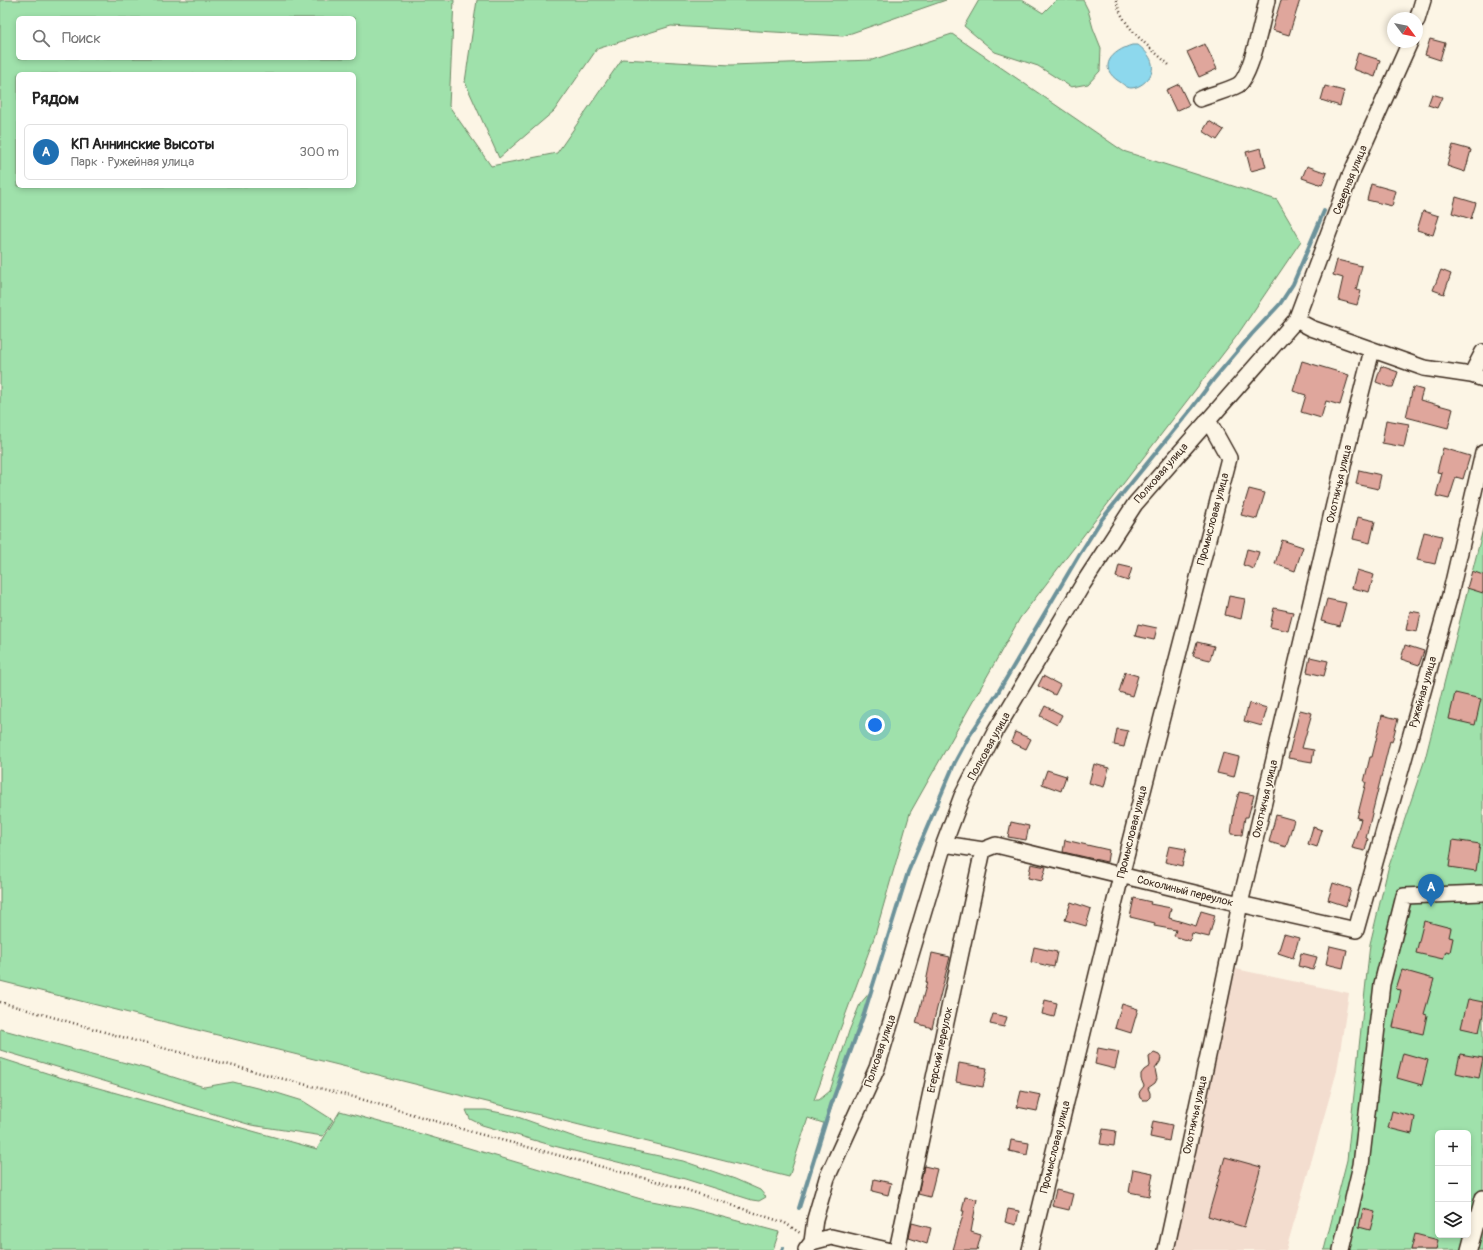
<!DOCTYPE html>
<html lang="ru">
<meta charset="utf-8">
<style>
body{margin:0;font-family:Pangolin,sans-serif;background:#f2f2f2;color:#222}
.controls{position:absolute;right:12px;bottom:12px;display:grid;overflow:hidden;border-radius:6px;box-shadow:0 2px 6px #0003}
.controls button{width:36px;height:36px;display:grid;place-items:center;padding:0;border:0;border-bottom:1px solid #e0e0e0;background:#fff;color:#222;font:20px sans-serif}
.compass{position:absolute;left:1387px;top:12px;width:36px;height:36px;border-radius:50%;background:#fff;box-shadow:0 2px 6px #0003;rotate:122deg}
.you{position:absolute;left:875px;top:725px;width:14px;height:14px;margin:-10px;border:3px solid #fff;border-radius:50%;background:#1a73e8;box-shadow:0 0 0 6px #1a73e833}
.badge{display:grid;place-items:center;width:26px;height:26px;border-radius:50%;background:#1f6fb2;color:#fff;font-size:13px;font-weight:700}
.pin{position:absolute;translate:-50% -33px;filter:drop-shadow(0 1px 2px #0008)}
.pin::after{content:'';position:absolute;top:21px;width:14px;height:12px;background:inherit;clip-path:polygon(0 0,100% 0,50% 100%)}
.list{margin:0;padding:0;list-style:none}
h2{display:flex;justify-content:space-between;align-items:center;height:52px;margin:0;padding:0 16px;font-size:17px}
h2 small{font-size:13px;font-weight:400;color:#767676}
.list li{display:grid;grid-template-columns:26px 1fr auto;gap:12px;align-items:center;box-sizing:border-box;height:56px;margin:0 8px 8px;padding:0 8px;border:1px solid #e0e0e0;border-radius:6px}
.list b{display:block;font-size:15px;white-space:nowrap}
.list p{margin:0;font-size:13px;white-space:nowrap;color:#767676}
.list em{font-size:13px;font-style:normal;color:#767676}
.icon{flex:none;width:22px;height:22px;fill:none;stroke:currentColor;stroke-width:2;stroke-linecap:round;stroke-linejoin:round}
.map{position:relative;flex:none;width:1483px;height:1250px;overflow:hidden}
.search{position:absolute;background:#fff;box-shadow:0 2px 6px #0003;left:16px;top:16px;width:340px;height:44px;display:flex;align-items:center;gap:10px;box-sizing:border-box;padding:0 14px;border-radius:6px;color:#767676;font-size:15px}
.panel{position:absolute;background:#fff;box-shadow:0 2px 6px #0003;left:16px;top:72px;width:340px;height:116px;border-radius:6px}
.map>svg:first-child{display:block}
</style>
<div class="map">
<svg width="1483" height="1250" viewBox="0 0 1483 1250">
<rect width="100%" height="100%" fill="#fcf5e5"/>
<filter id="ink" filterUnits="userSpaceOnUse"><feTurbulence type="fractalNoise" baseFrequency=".025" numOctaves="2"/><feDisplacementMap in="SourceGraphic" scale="8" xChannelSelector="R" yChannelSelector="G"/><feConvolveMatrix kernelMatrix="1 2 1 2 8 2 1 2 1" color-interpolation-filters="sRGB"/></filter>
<g filter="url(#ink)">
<path fill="#f3ddcf" d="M1236 969 1349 993 1337 1071 1286 1250H1168Z"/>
<path fill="#9fe1ab" stroke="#6d8664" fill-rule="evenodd" d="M0 0H454L449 106 491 166 557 153 622 59 731 65 872 60 952 34 1123 151 1277 200 1301 241 1236 337 1020 618 910 813 875 935 814 1100H819L830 1091 849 1031 860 1004 871 991 868 1001 826 1124 808 1118 789 1177 0 981ZM18 18H354V58H18ZM18 74H354V186H18Z
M477 0H946L843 36 671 26 597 49 554 111 499 158 465 82Z
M979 0H1022L1043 13 1056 0H1083L1088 10 1093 28 1101 48 1100 71 1088 84 1071 87 1038 66 995 52 964 26Z
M1483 529V1250H1324L1347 1160 1370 944 1388 869 1425 759ZM1438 1133H1468V1235H1438Z
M0 1029 148 1069 204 1087 233 1082 277 1093 303 1101 333 1120 323 1136 251 1125 0 1050Z
M0 1058 59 1077 317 1149 340 1111 401 1128 641 1199 689 1208 779 1232 773 1250H0Z
M466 1110H486L512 1115 583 1140 683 1161 735 1179 760 1190 766 1197 759 1201 752 1200 685 1179 554 1146 482 1125 470 1119Z"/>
<path fill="#8dd8ed" stroke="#6c929a" d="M1132 45H1138C1147 52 1156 62 1151 74 1148 81 1139 88 1131 88 1127 88 1123 84 1120 82 1096 67 1112 51 1132 45Z"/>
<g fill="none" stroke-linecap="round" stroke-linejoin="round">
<path stroke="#6c929a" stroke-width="4" d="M799 1208 831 1105 864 1014 908 872 955 762 968 738 997 694 1079 555 1102 519 1192 408 1213 380 1252 334 1280 304 1293 284 1324 211
M782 1250 783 1248"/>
</g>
<path fill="#dfa69c" stroke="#3b2a1e" d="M1281 0H1300L1289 35 1272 30Z
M1430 39 1445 43 1440 60 1425 55Z
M1205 44 1217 69 1199 77 1187 52Z
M1358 53 1380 60 1375 77 1353 69Z
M1179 84 1189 105 1176 111 1166 90Z
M1325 86 1344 91 1340 106 1321 100Z
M1432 94 1442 97 1437 108 1428 105Z
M1209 121 1224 130 1217 140 1203 131Z
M1453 145 1471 150 1465 172 1447 166Z
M1261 148 1266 167 1251 171 1246 152Z
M1307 166 1327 173 1322 185 1302 178Z
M1371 184 1396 191 1392 206 1367 200Z
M1456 197 1476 203 1471 219 1452 213Z
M1423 211 1439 216 1433 235 1417 230Z
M1337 260 1362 266 1356 290 1361 291 1357 305 1338 300 1343 278 1333 275Z
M1441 270 1451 274 1444 294 1433 290Z
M1302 361 1349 375 1340 405 1326 401 1321 418 1301 412 1306 395 1293 391Z
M1381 366 1398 372 1393 387H1389L1376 382Z
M1413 387 1423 390 1420 400 1453 409 1448 428 1406 417Z
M1386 420 1409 424 1404 447 1382 443Z
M1443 448 1470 456 1463 479 1456 477 1449 499 1436 496 1442 473 1437 472Z
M1359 470 1381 475 1378 489 1356 484Z
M1249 489 1265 493 1257 519 1241 515Z
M1358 517 1375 521 1370 543 1353 539Z
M1424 532 1442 536 1435 564 1417 560Z
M1282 540 1303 547 1295 571 1275 564Z
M1247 549 1259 552 1254 569 1243 565Z
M1119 565 1132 568 1128 581 1116 577Z
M1357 570 1374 575 1369 592 1352 588Z
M1472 571 1483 575V593L1467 588Z
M1229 596 1245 599 1241 619 1225 615Z
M1327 599 1346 603 1340 626 1321 621Z
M1274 608 1293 612 1288 631 1270 627Z
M1410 611 1421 613 1417 632 1406 630Z
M1138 624 1157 628 1154 640 1135 636Z
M1197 642 1214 646 1210 660 1193 656Z
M1405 645 1424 651 1419 665 1401 659Z
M1310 657 1328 661 1324 676 1307 672Z
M1125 672 1138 676 1132 696 1119 692Z
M1043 676 1060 685 1055 695 1038 686Z
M1455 693 1481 699 1475 725 1449 719Z
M1249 703 1267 708 1262 726 1244 721Z
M1045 706 1062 715 1057 725 1040 716Z
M1300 710 1312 713 1302 748 1314 750 1312 762 1288 758Z
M1382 715 1398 719 1392 742 1390 741 1366 838 1368 839 1365 851 1352 848 1361 819 1357 818 1366 782H1364L1370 757H1372Z
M1117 729 1128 731 1124 747 1114 745Z
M1015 732 1031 739 1026 749 1011 742Z
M1223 753 1239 757 1234 777 1217 773Z
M1094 764 1109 768 1104 787 1089 783Z
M1047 770 1066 776 1061 791 1042 784Z
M1239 792 1254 795 1248 817H1245L1242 835 1231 834 1234 811Z
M1276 815 1294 820 1286 847 1269 842Z
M1011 822 1029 826 1026 840 1008 837Z
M1313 827 1322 830 1317 847 1308 844Z
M1065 840 1109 850 1107 862 1063 852Z
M1453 840 1480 844 1476 871 1449 867Z
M1169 846 1186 849 1182 866 1165 862Z
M1031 864 1046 867 1042 881 1028 878Z
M1333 883 1351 889 1346 906 1328 900Z
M1134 898 1151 902 1150 904 1171 908 1169 918 1196 926 1201 911 1215 915 1209 937 1192 933 1190 941 1174 936 1176 930 1154 926 1155 923 1130 917Z
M1071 902 1091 909 1086 926 1065 920Z
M1424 921 1451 928 1449 937 1453 938 1450 952 1446 951 1443 959 1416 953Z
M1284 934 1299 938 1293 958 1278 953Z
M1330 946 1347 950 1343 968 1326 964Z
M1034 947 1057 952 1054 967 1031 962Z
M932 953 950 957 932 1028 916 1023 927 982H926Z
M1301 953 1317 957 1313 970 1298 966Z
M1402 970 1434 979 1424 1014 1427 1015 1423 1034 1393 1027 1401 990 1396 989Z
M1468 999 1483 1002V1014L1479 1032 1461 1028Z
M1045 1000 1057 1003 1054 1017 1042 1014Z
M1122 1004 1138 1009 1131 1033 1115 1028Z
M993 1014 1007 1017 1004 1027 990 1024Z
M1098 1048 1119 1052 1115 1069 1095 1064Z
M1154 1053 1159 1055 1161 1058 1160 1062 1155 1069 1157 1079 1155 1083 1148 1088 1150 1093V1097L1147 1100H1143L1140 1098 1139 1094 1140 1091 1144 1086 1141 1079V1074L1144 1070 1150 1066 1149 1057Z
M1403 1053 1428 1060 1422 1085 1397 1078Z
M1460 1054 1483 1058 1479 1078 1456 1073Z
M959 1063 987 1068 983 1087 956 1082Z
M1021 1091 1041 1095 1037 1111 1017 1107Z
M1392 1111 1415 1117 1412 1134 1388 1128Z
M1153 1121 1172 1125 1169 1141 1150 1137Z
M1103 1129 1116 1131 1114 1146 1100 1144Z
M1011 1140 1029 1143 1027 1155 1009 1151Z
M1225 1157 1261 1167 1244 1227 1208 1216Z
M924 1166 937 1169 930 1197 918 1194Z
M1133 1169 1153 1173 1149 1196 1129 1192Z
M874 1179 891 1183 888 1195 872 1191Z
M1056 1190 1073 1194 1069 1210 1052 1206Z
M965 1197 977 1199 971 1232 981 1235 977 1250H953L964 1211H962Z
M1008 1209 1019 1211 1016 1225 1005 1222Z
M1363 1209 1375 1212 1370 1230 1359 1227Z
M912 1223 931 1228 927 1244 909 1238Z
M1415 1234 1438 1240 1436 1250H1411Z"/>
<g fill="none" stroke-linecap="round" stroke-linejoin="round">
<defs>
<path id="street" d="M1417 20 1423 0
M1200 99C1210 95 1229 90 1238 85 1251 77 1263 17 1267 0
M1296 320 1311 328 1424 368 1471 375 1483 379
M1471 375 1483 352
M944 844 983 850 996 845 1240 904 1356 930 1450 595 1483 453
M812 1242 815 1219 827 1178 877 1068 944 844 962 796 995 732 1083 584 1135 504 1296 320 1350 176 1410 42
M806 1250 812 1242 831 1237 887 1250
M897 1250 983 850
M1030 1250 1121 876 1229 458 1208 420
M1166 1250 1220 1000 1240 904 1347 449 1372 350
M1341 1250 1361 1165 1382 984 1404 896 1483 893
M1469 1250 1483 1198"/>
</defs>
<use href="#street" stroke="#3b2a1e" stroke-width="18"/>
<path stroke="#3b2a1e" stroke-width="2.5" stroke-dasharray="1 3" stroke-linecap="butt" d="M1116 0C1123 29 1149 46 1169 65
M0 1002 136 1041 354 1097 479 1134 681 1188 785 1223 800 1233"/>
<use href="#street" stroke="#fcf5e5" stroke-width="15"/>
</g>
</g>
<g text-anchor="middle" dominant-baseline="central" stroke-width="3" stroke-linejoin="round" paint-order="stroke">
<g font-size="11" fill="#3b2a1e" stroke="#fcf5e5">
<text transform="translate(1350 180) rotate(-68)">Северная улица</text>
<text transform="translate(1161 473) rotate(-49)">Полковая улица</text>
<text transform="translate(1339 484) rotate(-77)">Охотничья улица</text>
<text transform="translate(1213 519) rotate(-75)">Промысловая улица</text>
<text transform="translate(1423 692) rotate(-74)">Ружейная улица</text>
<text transform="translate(989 746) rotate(-61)">Полковая улица</text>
<text transform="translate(1265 799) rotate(-77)">Охотничья улица</text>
<text transform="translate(1132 832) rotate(-76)">Промысловая улица</text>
<text transform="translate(1185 891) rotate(14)">Соколиный переулок</text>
<text transform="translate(940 1050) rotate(-78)">Егерский переулок</text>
<text transform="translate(880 1051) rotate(-71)">Полковая улица</text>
<text transform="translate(1195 1115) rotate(-78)">Охотничья улица</text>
<text transform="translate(1055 1147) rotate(-76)">Промысловая улица</text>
</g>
</g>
</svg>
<div class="controls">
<button>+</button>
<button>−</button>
<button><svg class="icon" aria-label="layers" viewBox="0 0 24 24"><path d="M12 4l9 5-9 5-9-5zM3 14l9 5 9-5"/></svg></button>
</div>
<svg class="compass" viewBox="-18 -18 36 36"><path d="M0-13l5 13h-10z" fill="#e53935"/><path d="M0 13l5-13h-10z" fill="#767676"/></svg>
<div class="you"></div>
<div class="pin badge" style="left:1431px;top:907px">A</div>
<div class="search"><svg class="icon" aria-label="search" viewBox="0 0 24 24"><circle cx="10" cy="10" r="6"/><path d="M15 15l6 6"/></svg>Поиск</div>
<section class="panel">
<h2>Рядом<small></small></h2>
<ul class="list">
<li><span class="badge">A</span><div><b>КП Аннинские Высоты</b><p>Парк · Ружейная улица</p></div><em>300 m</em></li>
</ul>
</section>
</div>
